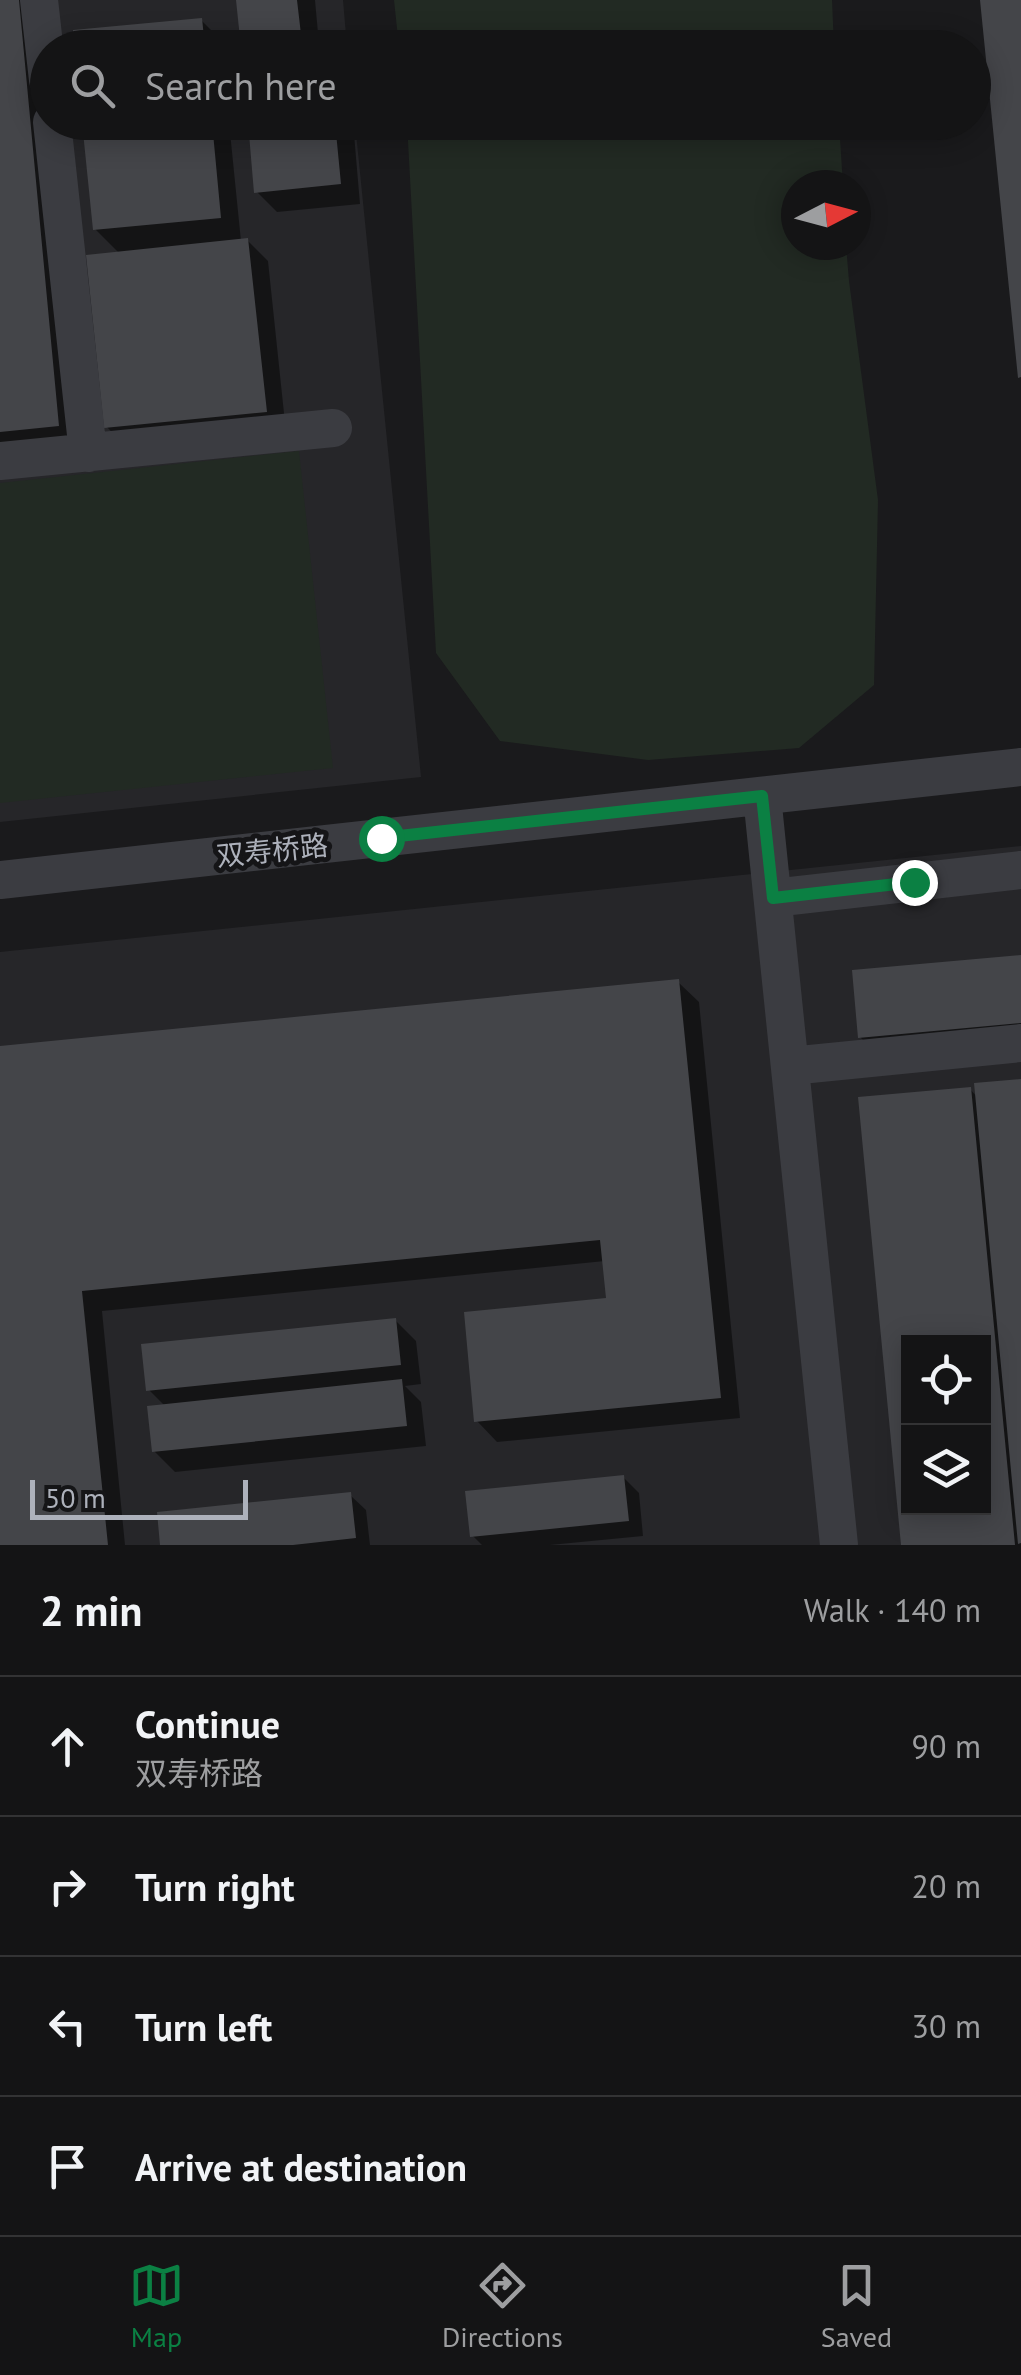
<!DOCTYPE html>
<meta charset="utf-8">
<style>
body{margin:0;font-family:"PT Sans","Noto Sans SC",sans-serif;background:#212122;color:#f1f3f6}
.controls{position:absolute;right:30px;bottom:30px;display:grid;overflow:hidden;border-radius:0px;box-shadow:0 5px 25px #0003}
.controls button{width:90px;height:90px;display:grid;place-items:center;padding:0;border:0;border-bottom:2px solid #333334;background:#141415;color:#f1f3f6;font:50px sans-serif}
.compass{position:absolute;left:781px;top:170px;width:90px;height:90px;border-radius:50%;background:#141415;box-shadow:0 5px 25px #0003;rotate:84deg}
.scale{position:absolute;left:30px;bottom:25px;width:218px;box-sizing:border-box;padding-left:10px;border:5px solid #adb1bb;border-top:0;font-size:28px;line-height:35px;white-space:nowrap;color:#adb1bb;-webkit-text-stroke:8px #151517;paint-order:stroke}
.stop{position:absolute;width:30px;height:30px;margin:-22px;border:8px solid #0b8043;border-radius:50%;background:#fff}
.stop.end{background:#0b8043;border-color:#fff;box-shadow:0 2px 10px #0008}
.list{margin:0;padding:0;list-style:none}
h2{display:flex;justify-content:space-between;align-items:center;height:130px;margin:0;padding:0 40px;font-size:42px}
h2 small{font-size:32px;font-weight:400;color:#9d9ea0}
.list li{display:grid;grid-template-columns:65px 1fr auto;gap:30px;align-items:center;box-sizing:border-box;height:140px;padding:0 40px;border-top:2px solid #333334}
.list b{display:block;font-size:38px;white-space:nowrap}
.list p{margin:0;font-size:32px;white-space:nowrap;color:#9d9ea0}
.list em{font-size:32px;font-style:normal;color:#9d9ea0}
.icon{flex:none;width:55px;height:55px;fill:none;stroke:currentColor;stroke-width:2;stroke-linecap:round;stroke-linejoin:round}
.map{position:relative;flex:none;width:1021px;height:1545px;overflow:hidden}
.search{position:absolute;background:#141415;box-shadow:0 5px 25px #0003;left:30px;right:30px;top:30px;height:110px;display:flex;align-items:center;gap:25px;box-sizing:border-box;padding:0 35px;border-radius:55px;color:#9d9ea0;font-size:38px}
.sheet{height:690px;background:#141415}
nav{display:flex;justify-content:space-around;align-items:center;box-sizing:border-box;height:140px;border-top:2px solid #333334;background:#141415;font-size:28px;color:#9d9ea0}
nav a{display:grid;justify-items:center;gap:5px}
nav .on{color:#0b8043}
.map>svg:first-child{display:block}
</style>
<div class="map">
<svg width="1021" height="1545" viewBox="0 0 1021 1545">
<rect width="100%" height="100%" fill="#1a1a1c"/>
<path fill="#262629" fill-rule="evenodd" d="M0 0H343L347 47 48 48V122L355 123 421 777 0 822Z
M1021 846V1545H0V952ZM908 1342H984V1508H908Z"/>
<path fill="#222a23" d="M394 0H832L834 47H399Z
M407 123H839L843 185H796V245H846L849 281 878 500 874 685 799 748 648 760 500 741 436 653Z
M299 451 333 768 0 803V483Z"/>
<path fill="#0007" fill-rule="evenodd" d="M0 0H38L79 446 0 453Z
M239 0H315L319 44 327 43 331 48H243Z
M201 20 222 41V48H78Z
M85 122H229L241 241 247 240 268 261 286 432 127 448 107 427 120 254 95 229Z
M250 122H353L360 204 277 212 257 192Z
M1021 957V1045L881 1058 860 1037Z
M678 982 699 1002 740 1418 497 1442 477 1421 609 1300 605 1261 102 1311 125 1545H0V1049Z
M1021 1081V1545H904L860 1100 970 1089 978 1098ZM908 1342H984V1508H908Z
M395 1320 416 1341 421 1384 405 1386 421 1402 426 1446 175 1472 154 1451 165 1406 149 1390Z
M623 1477 639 1493 643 1536 550 1545H482L472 1535Z
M350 1495 366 1510 370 1545H163Z"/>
<path fill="#444549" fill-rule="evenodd" d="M0 0H19L59 426 0 432Z
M236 0H297L302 43 328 40 329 48H241Z
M980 0H1021V377L1018 378Z
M202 18 205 48H75L73 30Z
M82 122H212L221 218 93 230Z
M248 122H335L341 184 254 193Z
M248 238 267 412 104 428 86 255Z
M1021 955V1023L858 1038 852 970Z
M679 979 721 1398 474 1422 464 1312 606 1298 600 1240 82 1291 108 1545H0V1046Z
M1021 1079V1543L1018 1544 974 1083Z
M971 1087 1015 1545H901L858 1097ZM908 1342H984V1508H908Z
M396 1318 401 1365 146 1391 141 1344Z
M402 1379 407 1426 152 1452 147 1406Z
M624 1475 629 1521 470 1537 465 1491Z
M351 1492 356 1538 293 1545H160L157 1512Z"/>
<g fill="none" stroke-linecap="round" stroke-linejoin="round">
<path stroke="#3b3c41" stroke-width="38" d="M39 0 48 80
M52 122 88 453
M0 461 333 428
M762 796 839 1545
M0 880 1021 767
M773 898 1021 870
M790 1066 1021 1043"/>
</g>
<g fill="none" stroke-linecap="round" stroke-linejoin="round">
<path stroke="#0b8043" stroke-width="12" d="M381 838 762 796 773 898 914 882"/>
</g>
<g text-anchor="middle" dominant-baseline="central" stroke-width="10" stroke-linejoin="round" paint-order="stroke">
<g font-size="28" fill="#adb1bb" stroke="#151517">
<text transform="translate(272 850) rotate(-6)">双寿桥路</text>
</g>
</g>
</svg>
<div class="controls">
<button><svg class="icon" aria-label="locate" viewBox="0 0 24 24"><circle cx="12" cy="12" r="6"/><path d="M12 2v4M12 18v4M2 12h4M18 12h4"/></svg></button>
<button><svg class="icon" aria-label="layers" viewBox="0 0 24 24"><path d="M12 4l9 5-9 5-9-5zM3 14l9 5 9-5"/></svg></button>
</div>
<svg class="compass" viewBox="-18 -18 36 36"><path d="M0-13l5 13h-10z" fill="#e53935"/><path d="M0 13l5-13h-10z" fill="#9d9ea0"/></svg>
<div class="scale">50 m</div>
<div class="stop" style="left:381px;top:838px"></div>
<div class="stop end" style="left:914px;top:882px"></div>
<div class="search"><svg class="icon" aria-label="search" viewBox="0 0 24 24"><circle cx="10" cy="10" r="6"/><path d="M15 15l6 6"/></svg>Search here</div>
</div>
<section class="sheet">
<h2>2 min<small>Walk · 140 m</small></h2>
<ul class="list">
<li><svg class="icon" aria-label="ahead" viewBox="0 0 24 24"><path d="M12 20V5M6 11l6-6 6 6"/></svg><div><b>Continue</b><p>双寿桥路</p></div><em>90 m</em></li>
<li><svg class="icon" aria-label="right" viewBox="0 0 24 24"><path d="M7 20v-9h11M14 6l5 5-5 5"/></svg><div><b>Turn right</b></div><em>20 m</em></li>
<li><svg class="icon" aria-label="left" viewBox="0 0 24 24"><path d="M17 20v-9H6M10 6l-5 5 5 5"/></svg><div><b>Turn left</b></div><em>30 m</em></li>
<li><svg class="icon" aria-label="arrive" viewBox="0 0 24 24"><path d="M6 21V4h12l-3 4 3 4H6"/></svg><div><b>Arrive at destination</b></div></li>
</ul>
</section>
<nav>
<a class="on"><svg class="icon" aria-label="map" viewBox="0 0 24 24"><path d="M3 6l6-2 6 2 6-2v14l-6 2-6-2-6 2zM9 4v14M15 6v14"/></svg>Map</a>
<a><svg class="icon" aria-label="directions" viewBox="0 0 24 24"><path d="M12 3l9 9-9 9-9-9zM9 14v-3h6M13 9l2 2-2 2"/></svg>Directions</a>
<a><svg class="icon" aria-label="saved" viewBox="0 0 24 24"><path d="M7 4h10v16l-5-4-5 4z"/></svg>Saved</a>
</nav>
